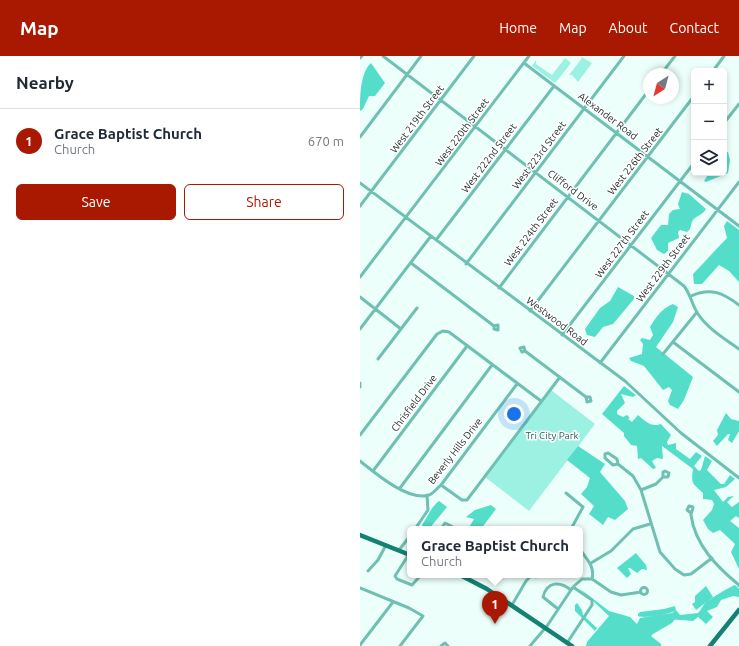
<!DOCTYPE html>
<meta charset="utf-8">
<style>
body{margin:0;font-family:Ubuntu,sans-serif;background:#f2f2f3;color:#1f2937}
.controls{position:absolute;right:12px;top:12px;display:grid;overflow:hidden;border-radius:6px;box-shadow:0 2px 6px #0003}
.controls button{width:36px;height:36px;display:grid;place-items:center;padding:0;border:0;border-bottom:1px solid #e0e1e3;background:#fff;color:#1f2937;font:20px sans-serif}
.compass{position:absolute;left:283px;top:12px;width:36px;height:36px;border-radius:50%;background:#fff;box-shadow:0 2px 6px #0003;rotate:216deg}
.you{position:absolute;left:154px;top:358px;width:14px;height:14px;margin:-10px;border:3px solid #fff;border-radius:50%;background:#1a73e8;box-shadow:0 0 0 6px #1a73e833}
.badge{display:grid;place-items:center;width:26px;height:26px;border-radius:50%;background:#a91902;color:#fff;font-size:13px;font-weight:700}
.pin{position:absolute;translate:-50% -33px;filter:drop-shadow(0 1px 2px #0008)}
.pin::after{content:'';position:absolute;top:21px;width:14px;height:12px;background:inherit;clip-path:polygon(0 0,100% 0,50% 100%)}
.popup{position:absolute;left:47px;top:470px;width:176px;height:52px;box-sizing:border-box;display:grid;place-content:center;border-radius:6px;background:#fff;filter:drop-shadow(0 1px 3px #0005);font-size:13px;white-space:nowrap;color:#747a83}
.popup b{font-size:15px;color:#1f2937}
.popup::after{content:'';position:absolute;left:50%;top:100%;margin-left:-8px;border:8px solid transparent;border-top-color:#fff}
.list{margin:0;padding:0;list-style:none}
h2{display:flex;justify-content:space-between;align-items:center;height:52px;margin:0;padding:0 16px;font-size:17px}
h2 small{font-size:13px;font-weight:400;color:#747a83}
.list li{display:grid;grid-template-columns:26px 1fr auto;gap:12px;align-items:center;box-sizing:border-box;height:64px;padding:0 16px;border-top:1px solid #e0e1e3}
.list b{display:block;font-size:15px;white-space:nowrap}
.list p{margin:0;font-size:13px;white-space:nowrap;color:#747a83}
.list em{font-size:13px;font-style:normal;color:#747a83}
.actions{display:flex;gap:8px;padding:12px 16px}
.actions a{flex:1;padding:9px 0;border:1px solid #a91902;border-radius:6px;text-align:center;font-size:14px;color:#a91902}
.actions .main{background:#a91902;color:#fff}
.icon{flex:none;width:22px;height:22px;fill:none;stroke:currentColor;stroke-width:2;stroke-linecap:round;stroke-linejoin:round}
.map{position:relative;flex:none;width:379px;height:590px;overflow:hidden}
header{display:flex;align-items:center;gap:24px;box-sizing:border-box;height:56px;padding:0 20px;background:#a91902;color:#fff}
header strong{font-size:19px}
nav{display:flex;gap:22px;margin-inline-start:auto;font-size:14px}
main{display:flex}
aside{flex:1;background:#fff}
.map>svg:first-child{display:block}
</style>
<header>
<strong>Map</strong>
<nav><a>Home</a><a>Map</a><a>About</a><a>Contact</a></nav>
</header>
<main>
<aside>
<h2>Nearby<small></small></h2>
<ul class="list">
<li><span class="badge">1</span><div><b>Grace Baptist Church</b><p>Church</p></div><em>670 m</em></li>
</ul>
<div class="actions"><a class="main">Save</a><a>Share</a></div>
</aside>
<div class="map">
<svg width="379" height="590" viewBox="0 0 379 590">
<rect width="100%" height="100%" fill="#edfffb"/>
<path fill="#9cf1e2" d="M220 0 232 7 218 26 212 19H209L222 2Z
M205 2 211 7 200 21 198 20 200 21 195 27 172 10 176 4V8L192 19Z
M191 334 235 368 169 455 125 421Z"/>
<path fill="#54deca" d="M11 7 25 27 15 40H9L3 53 0 55C0 41 0 17 11 7Z
M368 96 370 104 368 117 346 126 344 125 349 117H364V97Z
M322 136 329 138 346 153C343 159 337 159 333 164 330 168 332 173 327 176L320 174 318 176 319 182 308 187V195L304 198 297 194 291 182 301 169H308L309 158 313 154 320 153 318 148Z
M367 165 379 174V226L369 215 359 209 342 228H334L333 218C345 206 355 194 367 182L364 170Z
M258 231 274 240V243L253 268 243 271 235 281 227 279 225 273 240 252 250 245Z
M313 248 318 251 313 266 296 291 333 321 324 344 318 353 310 349 308 345 312 334 309 331 303 334 284 310 271 305 269 302 282 298 283 288 280 284 282 282 290 284 293 279 290 271C296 261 302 252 313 248Z
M264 330 276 339 273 341 261 338 265 347 257 355V358L263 361 267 359 270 362 268 363 272 366 278 359C286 366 291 371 301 368L311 379 307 386 308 389 316 387V393L330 403 336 396 342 400 334 410 339 415 341 414 345 400 352 405 347 414 361 428H364L370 419 375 423 366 431 354 434 363 446 368 441 374 440 367 446 372 451 379 446V462L376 460 370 465 379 472V513L371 496 375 488 360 474 353 477 348 473 343 464 352 454 354 448 352 444 343 443V437C332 427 331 428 333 413L302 390 303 403 297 402 292 405 296 412 293 413 281 402 278 403 277 390 271 389 264 380V377L242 358Z
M366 357 371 363 379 365V375L372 387 368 384 370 378H368L357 390 353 385 358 379 357 374Z
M218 390 245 408 240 416 265 445 268 453 255 464 248 461 243 469 229 458 234 450 221 438 227 431 230 422 207 404Z
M79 445 87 451 69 473H65L62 469C68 460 71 451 79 445Z
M131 449 136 453 121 473H108L114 463 106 461 115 454Z
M276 497 286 509 287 514 282 513 277 517 270 512H268L271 518 267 522 257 512Z
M375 529 379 533V541L373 540 361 544 357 551 347 555 353 561 346 568 338 561 333 565 315 563 312 567 293 578 291 580 301 588V590H226L227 586 249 560 219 532 249 555 270 561 277 568 280 562 312 557 316 554 320 559 338 557C341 554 343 549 346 546 350 543 371 530 375 529Z"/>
<path fill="#54dec9" d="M346 530 353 541 336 554 332 548 335 546V540Z
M217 547 222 554 223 559 237 572 235 575 215 555V549Z
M315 550 316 554C312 558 284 563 278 560V558L280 556 304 553Z"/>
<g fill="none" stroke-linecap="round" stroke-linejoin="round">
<path stroke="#54dec9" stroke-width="1" d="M379 451C368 455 362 462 362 473L379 489
M229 590 235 587 257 590
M272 590 286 575 302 567 311 563 332 564 350 547 361 543 379 530"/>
<path stroke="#6fc0b2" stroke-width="3" d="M23 0 324 230C331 239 332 249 338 258 348 273 365 283 379 293
M0 2 2 0
M164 7 379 170
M353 15 364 0
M301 18 315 0
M364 67 379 48
M0 81 61 0
M0 127 265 325 321 377 379 422
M0 150 114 0
M76 184 194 30
M51 207 134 270 138 269V274L134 273V270
M106 208 264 0
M0 221 169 0
M139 232 289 34
M331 240C351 231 363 237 379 249
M0 241 41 273
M170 255 334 40
M0 273 71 180
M202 279 334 107
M313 286 379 336
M165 295 162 296 160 292 164 291 165 295 226 341 227 346 231 345 230 341H226
M303 298 337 256
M18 303 57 252
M240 307 379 126
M0 327V331
M0 379 77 278 83 275 89 276 181 345
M0 405C15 417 49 446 69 439 74 437 77 432 81 429L157 328
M258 408 253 409 245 402V398L248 397 257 403 258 408 273 420 281 434 300 496 315 513 324 519 331 518 352 502
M13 415 107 290
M81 429 102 444H107L200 321
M40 432 132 309
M281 434 296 428 303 421H308L309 417 305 415 303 416V421
M206 437 223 451 211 473
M331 457 327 454 329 450 333 451C333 455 331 455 331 459 335 489 357 511 379 529
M55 473 68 454 67 439
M81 473 85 467 97 473
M220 493C227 504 235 510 232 523
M39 494 50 480
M49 498 35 520 37 523 52 529 61 519
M231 507 251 495 273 473 290 468
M8 515 18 504 26 489
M172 519 176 521 178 519
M280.5 535a3.5 3.5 0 1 1 7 0a3.5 3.5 0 1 1-7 0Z
M0 532 49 552 63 560 40 590
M152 549 166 525 172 519
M198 553 183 541C187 525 200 525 211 534
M207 587 232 549V544L213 531
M0 589 33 546
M81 590 85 587 88 590
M170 590 187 570 213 531 222 523H232L251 536 261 539 281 536"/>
<path stroke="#148173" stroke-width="4.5" d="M0 479 50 499
M100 519 127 533 212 590
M350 590 379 554"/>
</g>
<g text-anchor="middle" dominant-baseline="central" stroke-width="3" stroke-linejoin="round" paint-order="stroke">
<g font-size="10" fill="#1c2725" stroke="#fff">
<text transform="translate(248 60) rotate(37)">Alexander Road</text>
<text transform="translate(57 63) rotate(-53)">West 219th Street</text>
<text transform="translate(102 76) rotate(-53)">West 220th Street</text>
<text transform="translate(179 99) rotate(-53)">West 223rd Street</text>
<text transform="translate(129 102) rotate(-53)">West 222nd Street</text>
<text transform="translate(275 105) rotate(-52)">West 226th Street</text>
<text transform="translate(213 134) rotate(37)">Clifford Drive</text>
<text transform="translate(171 176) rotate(-53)">West 224th Street</text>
<text transform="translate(262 188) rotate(-53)">West 227th Street</text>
<text transform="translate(303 212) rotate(-53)">West 229th Street</text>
<text transform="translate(197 265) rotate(37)">Westwood Road</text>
<text transform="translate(54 347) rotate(-53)">Chrisfield Drive</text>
<text transform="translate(95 395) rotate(-52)">Beverly Hills Drive</text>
</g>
<g font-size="10" fill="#235c53" stroke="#fff">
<text x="192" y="379">Tri City Park</text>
</g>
</g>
</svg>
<div class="controls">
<button>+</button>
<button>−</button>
<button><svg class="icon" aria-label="layers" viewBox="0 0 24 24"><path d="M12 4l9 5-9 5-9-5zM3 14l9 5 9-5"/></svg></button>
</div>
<svg class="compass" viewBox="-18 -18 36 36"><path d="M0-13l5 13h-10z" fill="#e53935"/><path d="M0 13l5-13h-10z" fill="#747a83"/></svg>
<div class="you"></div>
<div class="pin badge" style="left:135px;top:568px">1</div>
<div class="popup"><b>Grace Baptist Church</b>Church</div>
</div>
</main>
